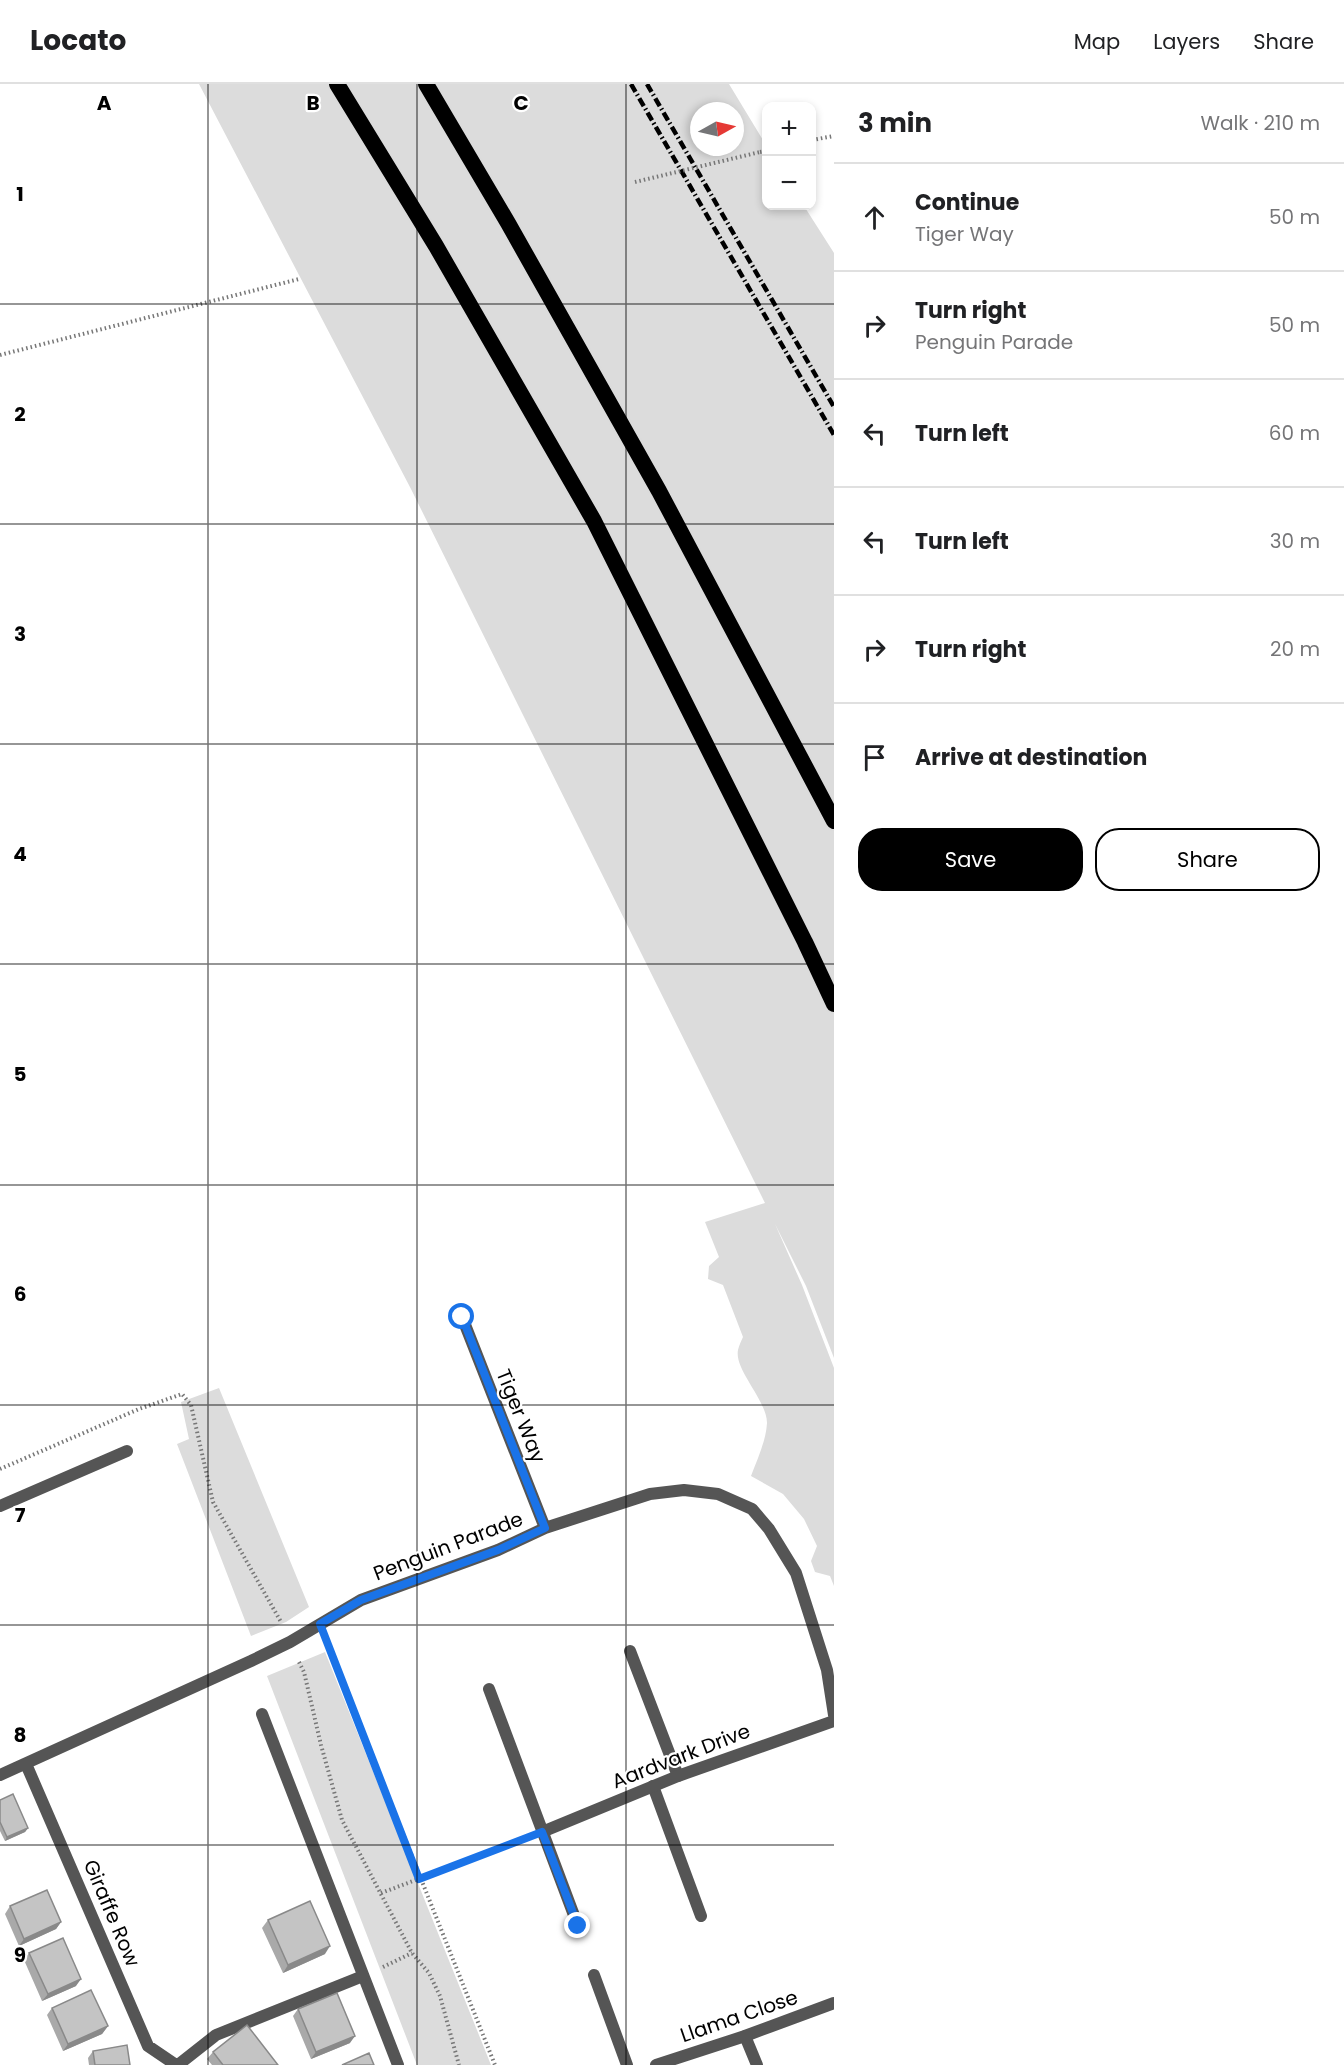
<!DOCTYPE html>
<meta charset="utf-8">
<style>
body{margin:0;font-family:Poppins,sans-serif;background:#f2f2f2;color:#202124}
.controls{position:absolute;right:18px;top:18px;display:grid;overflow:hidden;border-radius:12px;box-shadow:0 3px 9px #0003}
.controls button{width:54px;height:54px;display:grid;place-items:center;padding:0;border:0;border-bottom:2px solid #e0e0e0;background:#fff;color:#202124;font:30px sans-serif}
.compass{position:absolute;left:690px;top:18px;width:54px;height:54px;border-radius:50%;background:#fff;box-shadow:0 3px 9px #0003;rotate:82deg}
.stop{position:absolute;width:18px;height:18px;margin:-14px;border:4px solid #1a73e8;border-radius:50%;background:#fff}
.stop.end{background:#1a73e8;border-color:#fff;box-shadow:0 2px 6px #0008}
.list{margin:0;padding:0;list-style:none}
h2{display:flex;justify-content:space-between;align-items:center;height:78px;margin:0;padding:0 24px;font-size:26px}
h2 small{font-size:20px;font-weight:400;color:#757577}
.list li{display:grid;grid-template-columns:39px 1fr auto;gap:18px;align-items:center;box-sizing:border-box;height:108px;padding:0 24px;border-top:2px solid #e0e0e0}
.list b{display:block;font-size:22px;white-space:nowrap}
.list p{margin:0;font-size:20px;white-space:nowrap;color:#757577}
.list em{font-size:20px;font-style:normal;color:#757577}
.actions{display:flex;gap:12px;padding:18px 24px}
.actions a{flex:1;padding:14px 0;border:2px solid #000;border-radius:24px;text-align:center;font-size:21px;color:#000}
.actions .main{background:#000;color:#fff}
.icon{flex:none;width:33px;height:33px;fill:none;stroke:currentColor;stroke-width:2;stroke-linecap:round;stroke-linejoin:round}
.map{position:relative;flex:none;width:834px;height:1981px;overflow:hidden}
header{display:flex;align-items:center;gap:36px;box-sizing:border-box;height:84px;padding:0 30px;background:#fff;border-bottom:2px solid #e0e0e0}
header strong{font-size:28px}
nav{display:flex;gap:33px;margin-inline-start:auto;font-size:21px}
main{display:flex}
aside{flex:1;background:#fff}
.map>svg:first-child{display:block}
</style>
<header>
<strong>Locato</strong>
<nav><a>Map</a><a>Layers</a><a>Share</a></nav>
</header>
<main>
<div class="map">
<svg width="834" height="1981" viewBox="0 0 834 1981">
<rect width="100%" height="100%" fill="#fff"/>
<path fill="#dcdcdc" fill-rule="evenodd" d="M199 0H729L766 61V122H804L834 169V1274L806 1202 775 1140 802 1201 834 1284V1502L830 1492 815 1488 811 1477 817 1462 804 1435 783 1410 751 1392C757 1376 766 1357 767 1339 767 1316 734 1286 738 1266 739 1262 741 1257 743 1253L723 1201 708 1195 709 1182 719 1173 705 1138 765 1119 411 405ZM699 27H735V63H699Z
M219 1304 309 1523 286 1538 251 1552 177 1360 189 1355 181 1318Z
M325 1568 491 1981H417L267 1592Z"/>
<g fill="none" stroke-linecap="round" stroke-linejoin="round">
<defs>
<path id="trunk" d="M337 0 436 162 594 437 805 858 834 920
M426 0 508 139 659 407 834 737"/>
</defs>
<use href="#trunk" stroke="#dbdbdb" stroke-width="20"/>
<path stroke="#777" stroke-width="4" stroke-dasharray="1.5 3" stroke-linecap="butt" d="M812 56 834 52
M760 68 766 67
M0 271 299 195
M0 1385 139 1325 182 1310 191 1321 213 1418 281 1538
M328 1561 495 1981
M299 1578 304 1588 321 1661 342 1736 412 1869 429 1889 440 1912 459 1981
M381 1809 523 1756
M383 1883 412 1869"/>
<path stroke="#555" stroke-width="12" d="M0 1422 127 1367
M630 1567 678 1692
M489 1605 578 1842
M262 1630 398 1981
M653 1702 701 1832
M594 1891 627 1981
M745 1952 757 1981"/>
<path stroke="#555" stroke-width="12" d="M462 1233 545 1444
M26 1680 148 1962 176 1981
M0 1691 251 1577 290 1558 361 1516 498 1466 545 1444 650 1410 684 1406 718 1410 752 1425 769 1445 796 1489 827 1586 834 1631
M542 1748 678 1692 834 1637
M178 1981 216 1951 363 1892
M656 1981 745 1952 834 1919"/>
<use href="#trunk" stroke="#000" stroke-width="16"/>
<path stroke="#000" stroke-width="4.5" stroke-dasharray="9 3 1.5 3" stroke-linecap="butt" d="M631 0 834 351
M647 0 834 323"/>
<path stroke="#777" stroke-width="4" stroke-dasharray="1.5 3" stroke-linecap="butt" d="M635 98 760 68"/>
</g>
<path fill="#a9a9a9" d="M0 1716 28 1744 25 1748 5 1757 0 1747Z
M10 1822 61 1838 56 1845 19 1862 5 1830Z
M268 1836 325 1870 283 1889 262 1844Z
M29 1869 76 1902 42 1917 24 1876Z
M52 1924 108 1942 102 1950 63 1967 47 1931Z
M298 1925 350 1959 311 1975 293 1932Z
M93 1967 130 1981H89L88 1974Z
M213 1968 278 1981H212L207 1975Z"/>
<path fill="#898989" d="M28 1744 25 1748 5 1757 7 1753Z
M61 1838 56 1845 19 1862 24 1855Z
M330 1862 325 1870 283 1889 288 1881Z
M81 1895 76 1902 42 1917 48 1910Z
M108 1942 102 1950 63 1967 68 1960Z
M355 1952 350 1959 311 1975 316 1968Z"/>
<path fill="#c4c4c4" stroke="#898989" stroke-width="1.5" d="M13 1710 28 1744 7 1753 0 1738V1716Z
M47 1806 61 1838 24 1855 10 1822Z
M310 1817 330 1862 288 1881 268 1836Z
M63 1854 81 1895 48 1910 29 1869Z
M91 1906 108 1942 68 1960 52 1924Z
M337 1909 355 1952 316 1968 298 1925Z
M247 1941 278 1981H223L213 1968Z
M127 1961 130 1981H95L93 1967Z
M369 1969 374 1981H342Z"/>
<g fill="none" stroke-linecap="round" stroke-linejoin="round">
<path stroke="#1a73e8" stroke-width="8" d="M462 1233 545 1444 498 1466 361 1516 320 1540 419 1795 542 1748 578 1842"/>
</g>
<path fill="none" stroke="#000" stroke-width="1.5" stroke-opacity="0.55" d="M208 0V1981M417 0V1981M626 0V1981M0 220H834M0 440H834M0 660H834M0 880H834M0 1101H834M0 1321H834M0 1541H834M0 1761H834"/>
<g text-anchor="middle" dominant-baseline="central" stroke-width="4.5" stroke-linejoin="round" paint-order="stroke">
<g font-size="20" fill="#000" stroke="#fff">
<text transform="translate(521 1332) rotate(68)">Tiger Way</text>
<text transform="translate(448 1462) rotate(-21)">Penguin Parade</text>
<text transform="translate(681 1672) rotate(-21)">Aardvark Drive</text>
<text transform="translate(112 1829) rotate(67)">Giraffe Row</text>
<text transform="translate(739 1932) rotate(-19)">Llama Close</text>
</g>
</g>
<g font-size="20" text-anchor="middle" font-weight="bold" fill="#000" stroke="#fff" stroke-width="4.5" stroke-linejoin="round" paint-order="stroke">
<text x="104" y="26">A</text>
<text x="313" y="26">B</text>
<text x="521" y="26">C</text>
<text x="20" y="117">1</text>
<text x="20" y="337">2</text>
<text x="20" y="557">3</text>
<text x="20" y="777">4</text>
<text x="20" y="997">5</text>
<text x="20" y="1217">6</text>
<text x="20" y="1438">7</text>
<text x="20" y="1658">8</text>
<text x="20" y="1878">9</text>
</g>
</svg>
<div class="controls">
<button>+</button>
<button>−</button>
</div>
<svg class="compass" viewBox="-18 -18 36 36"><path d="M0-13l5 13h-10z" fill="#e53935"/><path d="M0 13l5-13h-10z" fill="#757577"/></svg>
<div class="stop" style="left:462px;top:1233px"></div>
<div class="stop end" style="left:578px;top:1842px"></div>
</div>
<aside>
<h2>3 min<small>Walk · 210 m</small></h2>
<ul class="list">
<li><svg class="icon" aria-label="ahead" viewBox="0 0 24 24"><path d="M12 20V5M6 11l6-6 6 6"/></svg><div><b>Continue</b><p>Tiger Way</p></div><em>50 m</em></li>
<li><svg class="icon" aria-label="right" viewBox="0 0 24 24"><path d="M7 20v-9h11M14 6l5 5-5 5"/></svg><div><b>Turn right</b><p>Penguin Parade</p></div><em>50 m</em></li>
<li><svg class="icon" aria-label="left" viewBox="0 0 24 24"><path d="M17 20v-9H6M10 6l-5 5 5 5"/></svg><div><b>Turn left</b></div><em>60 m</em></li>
<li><svg class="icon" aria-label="left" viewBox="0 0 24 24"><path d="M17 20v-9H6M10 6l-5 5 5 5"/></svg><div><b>Turn left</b></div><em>30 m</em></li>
<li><svg class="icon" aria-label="right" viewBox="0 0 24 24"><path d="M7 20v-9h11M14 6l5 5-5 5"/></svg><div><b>Turn right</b></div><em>20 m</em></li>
<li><svg class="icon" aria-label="arrive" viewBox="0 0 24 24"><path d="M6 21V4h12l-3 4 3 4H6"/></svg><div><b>Arrive at destination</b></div></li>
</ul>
<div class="actions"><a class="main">Save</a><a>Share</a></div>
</aside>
</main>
